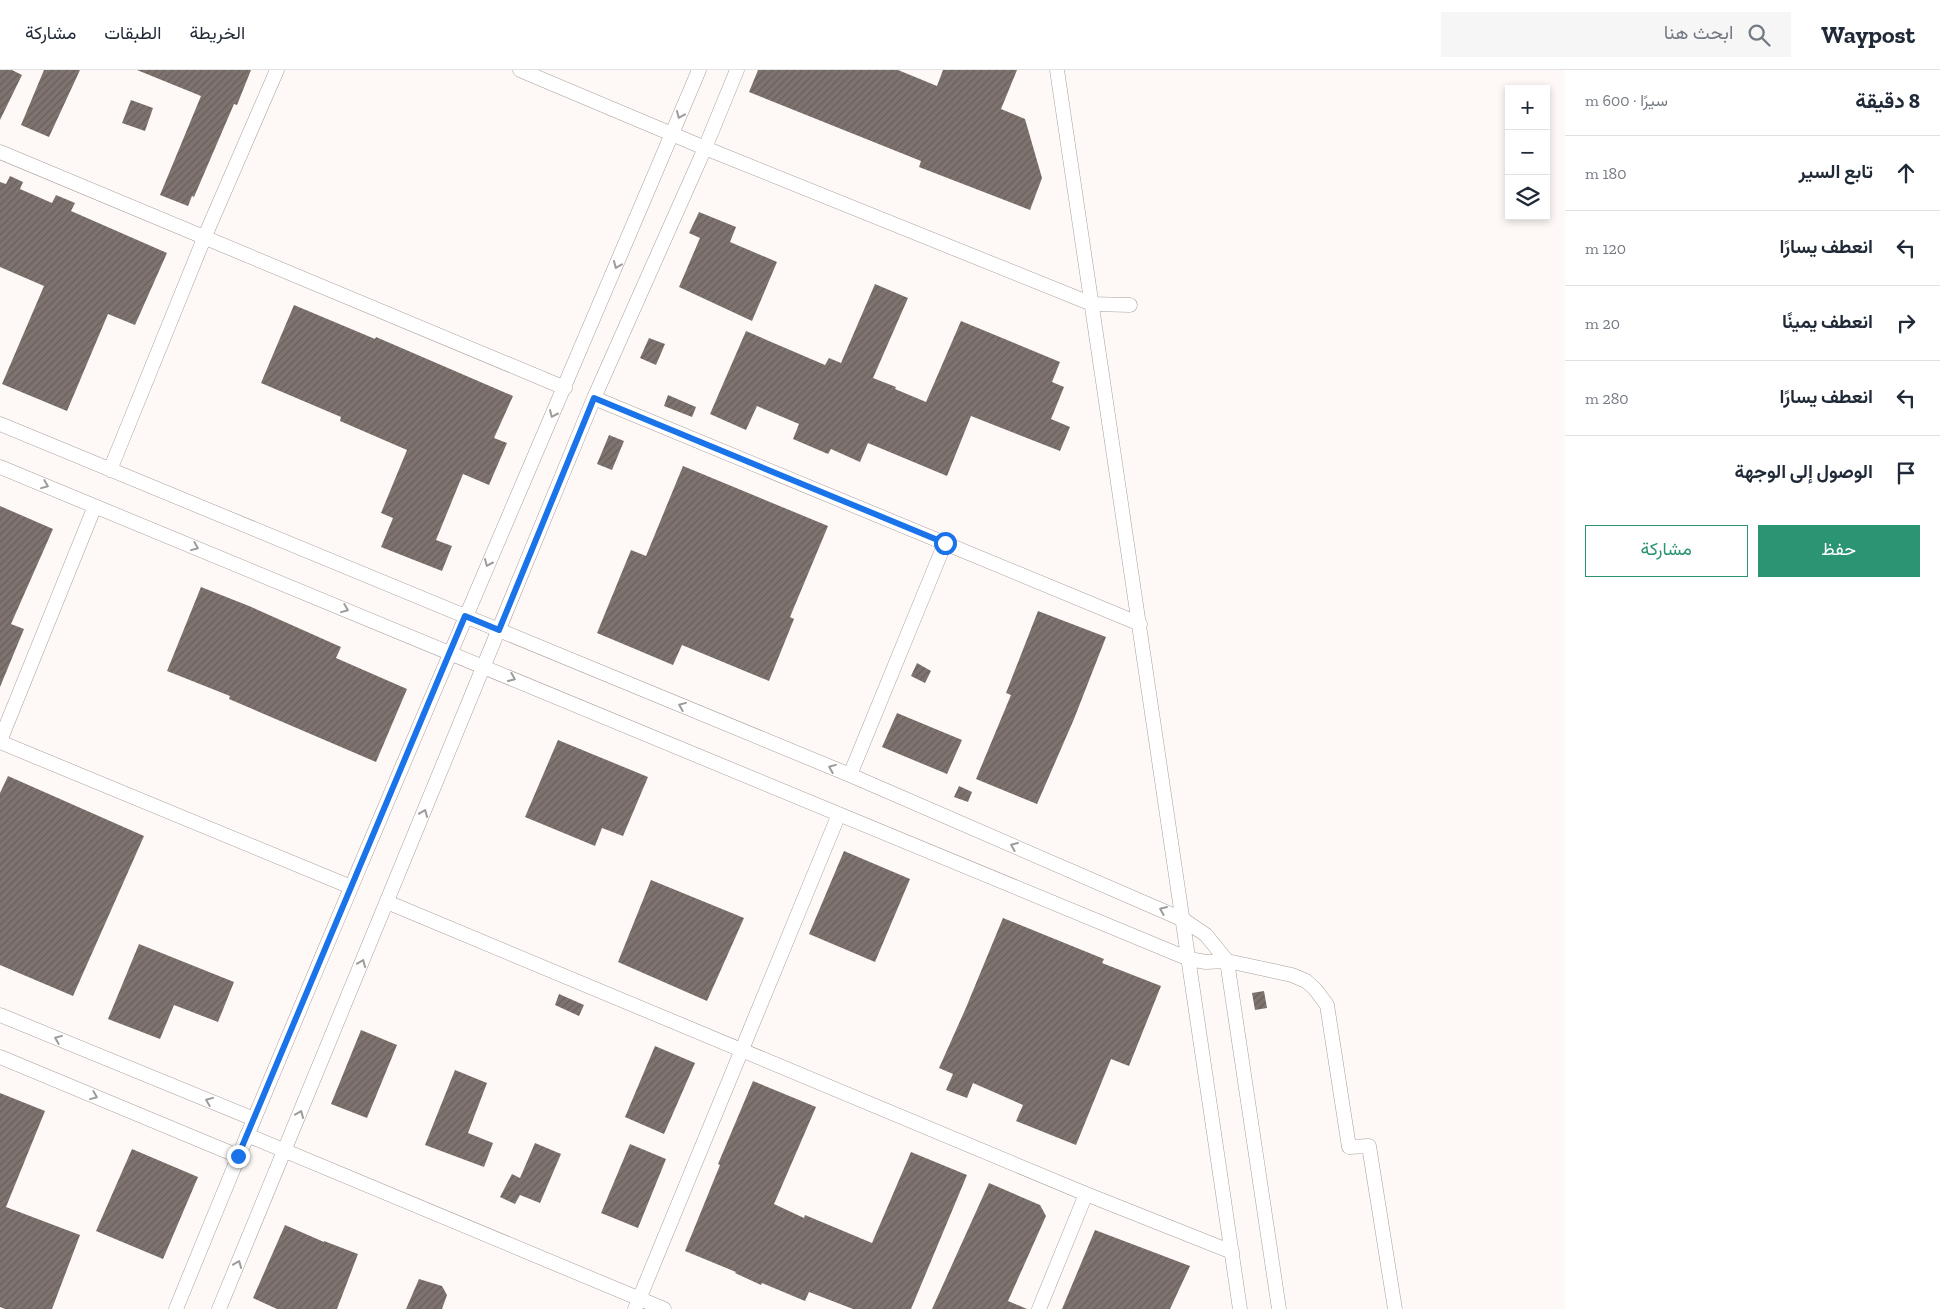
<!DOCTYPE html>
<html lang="ar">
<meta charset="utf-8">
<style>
body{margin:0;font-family:"Zilla Slab",Vazirmatn,serif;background:#f6f6f7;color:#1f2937;direction:rtl}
.controls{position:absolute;right:15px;top:15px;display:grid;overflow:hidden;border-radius:0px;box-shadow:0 2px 8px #0003}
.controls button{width:45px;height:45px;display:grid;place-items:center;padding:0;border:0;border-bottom:1px solid #e0e1e3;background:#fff;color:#1f2937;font:25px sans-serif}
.stop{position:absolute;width:15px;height:15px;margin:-11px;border:4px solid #1a73e8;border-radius:50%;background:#fff}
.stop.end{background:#1a73e8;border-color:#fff;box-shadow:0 1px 5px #0008}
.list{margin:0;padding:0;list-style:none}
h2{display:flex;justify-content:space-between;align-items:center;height:65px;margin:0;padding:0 20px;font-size:21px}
h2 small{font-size:16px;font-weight:400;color:#747a83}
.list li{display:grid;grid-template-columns:32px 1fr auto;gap:15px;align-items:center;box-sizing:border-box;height:75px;padding:0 20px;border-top:1px solid #e0e1e3}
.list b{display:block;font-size:19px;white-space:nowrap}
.list em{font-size:16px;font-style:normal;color:#747a83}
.actions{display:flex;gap:10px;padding:15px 20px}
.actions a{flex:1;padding:11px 0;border:1px solid #2b9472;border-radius:0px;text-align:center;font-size:18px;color:#2b9472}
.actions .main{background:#2b9472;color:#fff}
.icon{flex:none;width:28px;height:28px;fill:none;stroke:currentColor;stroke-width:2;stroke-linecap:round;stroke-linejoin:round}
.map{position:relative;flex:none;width:1565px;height:1239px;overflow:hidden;direction:ltr}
header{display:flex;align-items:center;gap:30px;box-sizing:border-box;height:70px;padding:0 25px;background:#fff;border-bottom:1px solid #e0e1e3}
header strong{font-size:24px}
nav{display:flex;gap:28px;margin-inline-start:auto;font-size:18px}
.search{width:350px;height:45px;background:#f6f6f7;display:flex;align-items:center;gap:12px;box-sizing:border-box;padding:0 18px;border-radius:0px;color:#747a83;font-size:19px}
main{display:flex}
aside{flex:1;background:#fff}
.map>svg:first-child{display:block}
</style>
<header>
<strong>Waypost</strong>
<div class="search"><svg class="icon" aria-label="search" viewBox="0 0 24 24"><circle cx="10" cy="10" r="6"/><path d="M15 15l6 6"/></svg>ابحث هنا</div>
<nav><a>الخريطة</a><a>الطبقات</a><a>مشاركة</a></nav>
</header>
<main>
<aside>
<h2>8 دقيقة<small>سيرًا · 600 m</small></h2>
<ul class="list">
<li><svg class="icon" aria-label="ahead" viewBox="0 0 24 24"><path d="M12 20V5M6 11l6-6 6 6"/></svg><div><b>تابع السير</b></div><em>180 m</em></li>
<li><svg class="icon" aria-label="left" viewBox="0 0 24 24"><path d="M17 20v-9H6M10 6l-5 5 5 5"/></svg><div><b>انعطف يسارًا</b></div><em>120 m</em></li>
<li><svg class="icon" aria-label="right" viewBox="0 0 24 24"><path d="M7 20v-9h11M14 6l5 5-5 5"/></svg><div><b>انعطف يمينًا</b></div><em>20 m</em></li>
<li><svg class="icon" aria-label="left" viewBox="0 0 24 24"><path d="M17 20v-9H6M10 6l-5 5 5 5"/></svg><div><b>انعطف يسارًا</b></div><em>280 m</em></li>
<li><svg class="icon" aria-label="arrive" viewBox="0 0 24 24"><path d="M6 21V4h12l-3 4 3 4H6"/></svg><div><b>الوصول إلى الوجهة</b></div></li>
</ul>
<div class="actions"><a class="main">حفظ</a><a>مشاركة</a></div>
</aside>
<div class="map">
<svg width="1565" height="1239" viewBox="0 0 1565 1239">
<defs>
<pattern id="building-hatch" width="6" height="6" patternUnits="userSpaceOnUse" patternTransform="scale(1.25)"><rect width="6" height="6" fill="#7e736f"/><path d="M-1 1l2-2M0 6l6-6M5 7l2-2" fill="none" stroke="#685f5c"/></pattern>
</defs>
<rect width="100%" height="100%" fill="#fef9f7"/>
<path fill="url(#building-hatch)" d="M0 0H12L22 5 0 50Z
M44 0H80L49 67 21 55Z
M137 0H251L237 35 234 34 194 127 192 126 188 136 160 125 201 26Z
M758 0H898L937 16 943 0H1017L1001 39 1025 49 1042 108 1030 140 919 97 921 91 749 22Z
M131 30 153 38 145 61 122 53Z
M10 106 23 112 20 119 52 133 56 125 75 133 71 141 167 183 135 255 108 244 67 341 2 314 44 216 0 197V112L6 114Z
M699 142 736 157 730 172 777 192 752 251 679 217 700 168 689 163Z
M875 214 908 228 873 308 896 317 895 319 926 332 961 251 1060 292 1052 312 1064 317 1051 349 1070 357 1060 381 971 346 947 406 868 373 860 392 831 379 828 384 793 369 799 354 757 336 746 360 710 344 746 261 825 295 829 288 841 293Z
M294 235 375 269 376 267 513 326 494 368 507 373 489 415 463 404 436 470 452 476 442 501 381 477 393 448 381 443 407 380 340 351 341 347 261 313Z
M649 268 665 274 656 295 640 288Z
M668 325 696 337 692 347 664 336Z
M609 365 624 371 612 400 597 394Z
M683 396 828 456 790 547 794 549 769 611 682 575 673 595 597 563 631 480 646 486Z
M0 436 53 459 11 554 24 559 0 617Z
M201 517 249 536 341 577 336 588 407 619 376 692 229 629 230 626 167 601Z
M1038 541 1106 567 1074 649 1037 734 976 709 1011 625 1006 623Z
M917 593 931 601 925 613 911 606Z
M897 643 962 670 947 704 882 677Z
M558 670 648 707 623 766 602 758 595 776 525 747Z
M8 706 144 766 73 926 0 895V723Z
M959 716 972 722 968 732 954 727Z
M844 781 910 809 875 892 809 864Z
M651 810 744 848 707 931 618 892Z
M1003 848 1104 889 1102 893 1161 916 1129 996 1111 989 1076 1075 1016 1051 1023 1035 973 1013 967 1028 946 1020 953 1004 939 998 965 940Z
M139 874 234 912 218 952 174 935 160 969 108 949Z
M1264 921 1267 938 1255 940 1252 923Z
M559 924 584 935 579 946 555 935Z
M361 960 397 975 367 1048 331 1034Z
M655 976 695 993 664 1064 625 1047Z
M455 1000 487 1013 468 1063 493 1073 484 1097 425 1075Z
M753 1011 816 1037 774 1134 804 1148 805 1145 872 1173 911 1082 967 1105 911 1239H853L809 1222 805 1231 762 1213 761 1215 735 1203 736 1202 685 1181 720 1095 718 1094Z
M0 1023 45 1041 6 1137 80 1165 52 1239H5L0 1237Z
M535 1073 561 1084 540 1133 520 1125 515 1134 500 1127 512 1104 520 1108Z
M630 1074 666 1089 638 1158 601 1143Z
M132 1079 198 1107 163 1189 96 1161Z
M989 1113 1040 1135 1046 1146 1008 1231 1027 1239H932Z
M285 1155 324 1172V1171L358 1184 337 1239H277L253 1228Z
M1095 1160 1190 1196 1170 1239H1062Z
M419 1209 442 1216 447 1225 442 1239H406Z"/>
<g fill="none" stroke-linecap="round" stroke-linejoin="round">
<defs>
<path id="minor" d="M520 0 705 78 1092 234 1130 235
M1057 0 1240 1239
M0 82 565 318
M594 328 1140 554
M0 354 850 705 1184 850 1206 865 1227 891 1279 1239
M0 397 1189 889 1206 892 1227 891 1292 905 1306 911 1315 919 1327 935 1349 1077 1369 1076 1395 1239
M110 400 205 166 277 0
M0 671 95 436
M0 672 351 817
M850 705 945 473
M387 832 1086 1124 1232 1182
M0 945 254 1049
M0 987 238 1086
M247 1065 664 1239
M176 1239C345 824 524 413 699 0
M219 1239 594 328 705 78 737 0
M635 1239 839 744
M1039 1239 1086 1124"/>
</defs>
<use href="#minor" stroke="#aa9e9a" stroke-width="15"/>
<use href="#minor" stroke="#fff" stroke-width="14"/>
</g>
<defs><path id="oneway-chevron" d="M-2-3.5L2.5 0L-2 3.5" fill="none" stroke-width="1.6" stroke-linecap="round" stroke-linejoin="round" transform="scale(1.25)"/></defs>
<g stroke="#9e9c9a">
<use href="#oneway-chevron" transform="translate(680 45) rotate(113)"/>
<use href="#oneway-chevron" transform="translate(617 195) rotate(113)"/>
<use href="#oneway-chevron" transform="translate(553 344) rotate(114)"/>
<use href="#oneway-chevron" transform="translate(45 415) rotate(22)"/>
<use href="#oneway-chevron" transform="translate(195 477) rotate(22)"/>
<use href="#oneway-chevron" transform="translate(488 493) rotate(114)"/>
<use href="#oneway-chevron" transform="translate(345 539) rotate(22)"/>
<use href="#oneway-chevron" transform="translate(512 608) rotate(23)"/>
<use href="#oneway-chevron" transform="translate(682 636) rotate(-158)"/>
<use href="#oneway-chevron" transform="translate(832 698) rotate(-158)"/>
<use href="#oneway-chevron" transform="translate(424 743) rotate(-68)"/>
<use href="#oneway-chevron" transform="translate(1014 776) rotate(-157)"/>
<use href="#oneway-chevron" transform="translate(1163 840) rotate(-157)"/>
<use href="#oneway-chevron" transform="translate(362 893) rotate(-68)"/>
<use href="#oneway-chevron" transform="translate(58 969) rotate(-158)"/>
<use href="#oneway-chevron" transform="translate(94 1026) rotate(22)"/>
<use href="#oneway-chevron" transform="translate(209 1031) rotate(-158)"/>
<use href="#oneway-chevron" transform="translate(300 1044) rotate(-68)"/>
<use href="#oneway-chevron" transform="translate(238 1194) rotate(-68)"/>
</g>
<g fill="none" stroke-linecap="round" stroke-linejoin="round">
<path stroke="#1a73e8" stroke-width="6" d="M238 1086 465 546 499 560 594 328 945 473"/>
</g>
</svg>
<div class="controls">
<button>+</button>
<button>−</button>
<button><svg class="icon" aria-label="layers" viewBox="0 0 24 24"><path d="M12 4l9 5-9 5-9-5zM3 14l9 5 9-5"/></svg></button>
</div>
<div class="stop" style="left:945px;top:473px"></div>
<div class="stop end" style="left:238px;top:1086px"></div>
</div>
</main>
